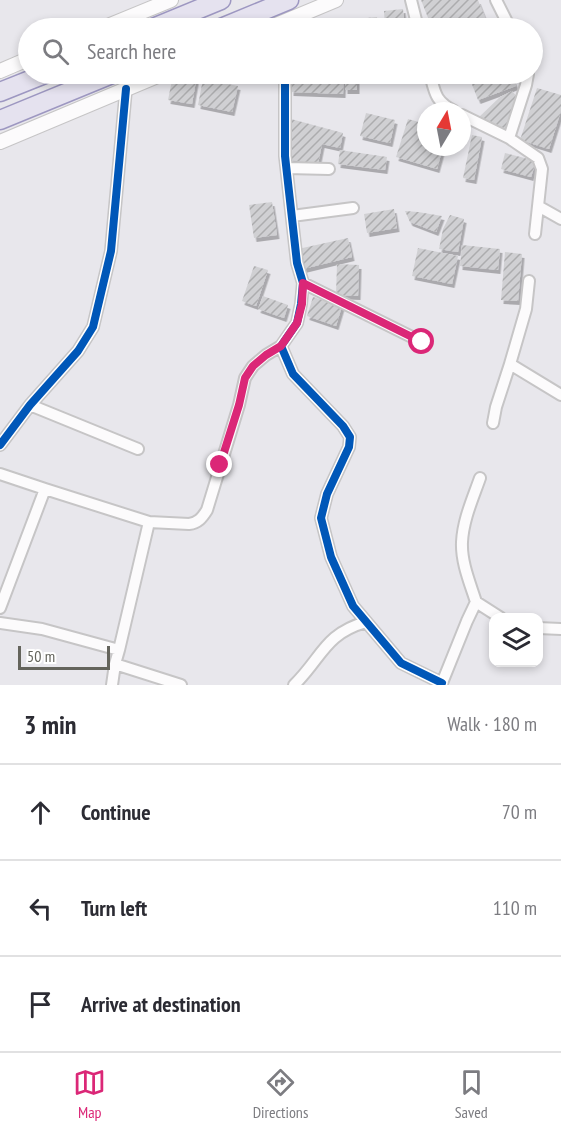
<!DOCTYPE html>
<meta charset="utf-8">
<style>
body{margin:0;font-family:"PT Sans Narrow",sans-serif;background:#f2f2f3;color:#2b2b33}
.controls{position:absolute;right:18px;bottom:18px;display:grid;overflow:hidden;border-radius:12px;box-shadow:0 3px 9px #0003}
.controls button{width:54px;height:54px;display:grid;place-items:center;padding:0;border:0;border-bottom:2px solid #e1e1e2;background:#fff;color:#2b2b33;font:30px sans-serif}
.compass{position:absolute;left:417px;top:102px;width:54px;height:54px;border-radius:50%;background:#fff;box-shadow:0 3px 9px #0003;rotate:10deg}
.scale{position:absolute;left:18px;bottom:15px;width:92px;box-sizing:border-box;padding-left:6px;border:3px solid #64645c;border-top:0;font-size:16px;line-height:21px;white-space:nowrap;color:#64645c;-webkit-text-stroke:4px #fff;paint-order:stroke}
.stop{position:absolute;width:18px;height:18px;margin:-14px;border:4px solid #db2777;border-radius:50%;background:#fff}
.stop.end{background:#db2777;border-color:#fff;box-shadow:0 2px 6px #0008}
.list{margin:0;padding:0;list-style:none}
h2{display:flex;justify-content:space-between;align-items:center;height:78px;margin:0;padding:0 24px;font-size:26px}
h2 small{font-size:20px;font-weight:400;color:#7c7c81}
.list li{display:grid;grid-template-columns:39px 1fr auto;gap:18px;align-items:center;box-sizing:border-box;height:96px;padding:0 24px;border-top:2px solid #e1e1e2}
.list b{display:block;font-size:22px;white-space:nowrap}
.list em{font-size:20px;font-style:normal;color:#7c7c81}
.icon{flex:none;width:33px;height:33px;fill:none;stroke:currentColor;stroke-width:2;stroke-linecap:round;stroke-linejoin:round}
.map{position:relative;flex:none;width:561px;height:685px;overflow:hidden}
.search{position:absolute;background:#fff;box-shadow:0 3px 9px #0003;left:18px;right:18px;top:18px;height:66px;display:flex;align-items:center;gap:15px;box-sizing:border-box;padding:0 21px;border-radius:33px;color:#7c7c81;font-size:22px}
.sheet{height:366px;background:#fff}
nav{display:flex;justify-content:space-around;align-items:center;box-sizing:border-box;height:84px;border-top:2px solid #e1e1e2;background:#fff;font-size:16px;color:#7c7c81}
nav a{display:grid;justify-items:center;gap:3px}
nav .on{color:#db2777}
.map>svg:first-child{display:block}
</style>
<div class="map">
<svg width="561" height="685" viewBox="0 0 561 685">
<defs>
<pattern id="building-hatch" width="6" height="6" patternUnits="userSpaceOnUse" patternTransform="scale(1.5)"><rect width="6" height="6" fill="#d0d0d3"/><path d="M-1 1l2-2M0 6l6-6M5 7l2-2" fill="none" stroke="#acacae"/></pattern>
<filter id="shadow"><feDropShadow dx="2.5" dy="4" stdDeviation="0" flood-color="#0004"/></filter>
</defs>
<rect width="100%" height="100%" fill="#e8e7ec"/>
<path fill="url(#building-hatch)" filter="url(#shadow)" d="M421 0H478L489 28H432Z
M403 9 405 28H385L384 11Z
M377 17 378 28H357L356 19Z
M189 74 197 75 192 104 168 100 172 80Z
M292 74H344L343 94 291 92Z
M345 74H357V90H345Z
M468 74H511L516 86 478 100Z
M203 79 238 86 232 112 198 105Z
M537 88 561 95V111L549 149 520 140Z
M512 91 519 99 505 132 478 118 500 97Z
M366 113 395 120 390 143 360 136Z
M291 119 343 133 340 148 322 144 318 164 291 160 288 149Z
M408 119 426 124V147H443L437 169 396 157Z
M472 135 482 137 474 180 463 178Z
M340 150 387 157 385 170 338 164Z
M505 153 536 161 531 177 501 169Z
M272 202 277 235 254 238 249 205Z
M394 209 397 228 367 233 364 214Z
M405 211 418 212 442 216 436 232 410 222Z
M450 215 464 219 458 252 439 249 443 229Z
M348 238 352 257 303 269 298 249Z
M462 245 500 249 498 270 460 266Z
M418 248 458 256 452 284 412 276Z
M505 252 522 254 518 301 501 300Z
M337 264 359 265 358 296 336 295Z
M254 266 268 270 256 306 242 301Z
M263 296 288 305 284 318 258 309Z
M313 297 342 306 336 326 307 316Z"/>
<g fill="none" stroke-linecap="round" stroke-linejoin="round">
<defs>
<path id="street" d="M411 0 418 28
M496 0 510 28
M285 74V156L297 263 303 283 301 304 297 323 281 346 293 374 343 426 350 437 349 447 327 494 321 518 331 557 353 606 401 663 442 683 441 685
M430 74C435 93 435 101 454 111
M462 115 509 138 538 158 542 169 535 234
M509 138 526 85 528 74
M287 168 329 169
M538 206 561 219
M292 216 353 208
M529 281 526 309 510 364 561 395
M303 283 422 342
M30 405 138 449
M493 423 496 407 510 364
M0 445 30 405 78 351 93 327 111 251 126 89
M0 474 45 489 0 608
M149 522 189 524C198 523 202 518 207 510L239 405 245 378 253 366 266 355 281 346
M476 602 501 618
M0 623 42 629 119 650 149 522 45 489
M538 628 561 629
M119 650 115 664 181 685
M442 683 467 621 476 602C470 583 461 562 462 542 463 520 473 498 480 478
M112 685 115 664
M294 685C322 658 324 634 366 622"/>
<path id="secondary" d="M103 28 171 0
M269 28 336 0
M0 71 28 59
M0 142 162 74"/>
<path id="highway" d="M153 28 221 0
M221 28 289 0
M0 92 45 74
M0 120 112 74"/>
</defs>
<use href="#street" stroke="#c6c5c6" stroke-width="14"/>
<use href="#secondary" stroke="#c6c5c6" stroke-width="16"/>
<use href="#highway" stroke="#9d97c1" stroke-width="21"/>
<use href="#street" stroke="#fcfbfc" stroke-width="10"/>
<use href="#secondary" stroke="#fcfbfc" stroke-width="14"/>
<use href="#highway" stroke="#e5e2ef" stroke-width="18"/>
<defs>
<path id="cycleway" d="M285 74V156L297 263 303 283 301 304 297 323 281 346 293 374 343 426 350 437 349 447 327 494 321 518 331 557 353 606 401 663 442 683 441 685
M0 445 30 405 78 351 93 327 111 251 126 89"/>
</defs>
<use href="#cycleway" stroke="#fff" stroke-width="11"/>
<use href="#cycleway" stroke="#0057b8" stroke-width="8"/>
</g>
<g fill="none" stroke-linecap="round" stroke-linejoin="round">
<path stroke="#db2777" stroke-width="8" d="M220 465 239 405 245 378 253 366 266 355 281 346 297 323 302 304 303 283 422 342"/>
</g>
</svg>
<div class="controls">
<button><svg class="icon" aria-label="layers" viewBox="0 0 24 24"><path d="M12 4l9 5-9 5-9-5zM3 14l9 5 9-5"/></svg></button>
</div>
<svg class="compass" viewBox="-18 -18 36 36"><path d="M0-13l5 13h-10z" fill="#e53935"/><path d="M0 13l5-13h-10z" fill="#7c7c81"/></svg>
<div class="scale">50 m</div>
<div class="stop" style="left:422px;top:342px"></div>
<div class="stop end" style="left:220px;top:465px"></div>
<div class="search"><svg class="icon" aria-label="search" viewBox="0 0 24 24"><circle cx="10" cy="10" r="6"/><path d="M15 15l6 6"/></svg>Search here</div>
</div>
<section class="sheet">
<h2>3 min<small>Walk · 180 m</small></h2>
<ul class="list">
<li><svg class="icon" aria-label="ahead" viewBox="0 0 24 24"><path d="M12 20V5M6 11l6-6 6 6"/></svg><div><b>Continue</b></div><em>70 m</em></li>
<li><svg class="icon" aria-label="left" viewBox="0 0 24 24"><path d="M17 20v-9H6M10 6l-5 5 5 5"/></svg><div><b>Turn left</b></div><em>110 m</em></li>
<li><svg class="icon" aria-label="arrive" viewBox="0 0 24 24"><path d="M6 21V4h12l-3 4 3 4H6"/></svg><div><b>Arrive at destination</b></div></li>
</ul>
</section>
<nav>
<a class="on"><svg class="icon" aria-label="map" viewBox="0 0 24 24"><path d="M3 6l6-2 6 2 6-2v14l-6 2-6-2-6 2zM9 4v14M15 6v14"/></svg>Map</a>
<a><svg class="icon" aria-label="directions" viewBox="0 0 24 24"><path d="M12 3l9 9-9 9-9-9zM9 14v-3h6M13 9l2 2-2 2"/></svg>Directions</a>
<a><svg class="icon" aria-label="saved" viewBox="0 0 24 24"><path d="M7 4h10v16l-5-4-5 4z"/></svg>Saved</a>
</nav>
